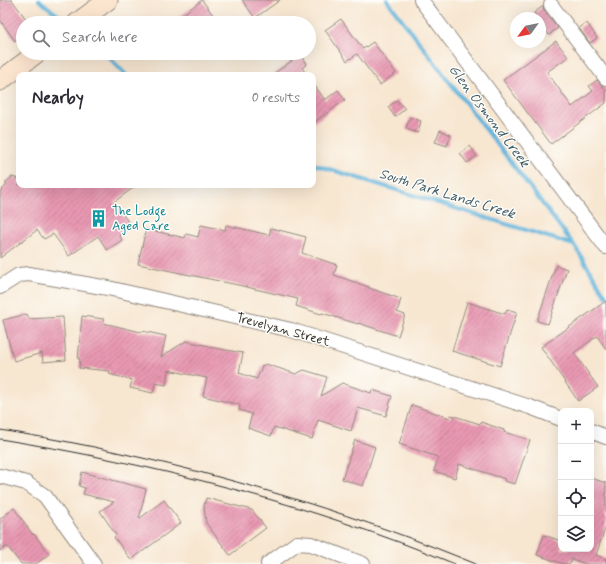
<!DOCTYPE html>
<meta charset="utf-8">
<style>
body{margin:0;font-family:Mynerve,sans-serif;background:#f2f2f3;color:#2b2b33}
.controls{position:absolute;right:12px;bottom:12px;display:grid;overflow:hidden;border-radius:8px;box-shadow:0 4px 16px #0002}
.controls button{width:36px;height:36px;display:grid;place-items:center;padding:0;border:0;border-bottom:1px solid #e1e1e2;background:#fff;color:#2b2b33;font:20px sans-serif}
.compass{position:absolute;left:510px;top:12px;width:36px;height:36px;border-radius:50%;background:#fff;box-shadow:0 4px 16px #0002;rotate:237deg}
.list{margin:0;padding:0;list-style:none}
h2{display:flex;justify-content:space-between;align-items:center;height:52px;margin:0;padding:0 16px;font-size:17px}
h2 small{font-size:13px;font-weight:400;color:#7c7c81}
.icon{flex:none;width:22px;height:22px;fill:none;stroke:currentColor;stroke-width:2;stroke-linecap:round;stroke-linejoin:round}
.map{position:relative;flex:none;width:606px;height:564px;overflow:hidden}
.search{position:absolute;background:#fff;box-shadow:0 4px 16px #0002;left:16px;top:16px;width:300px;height:44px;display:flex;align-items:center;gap:10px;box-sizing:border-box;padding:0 14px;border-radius:22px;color:#7c7c81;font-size:15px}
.panel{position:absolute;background:#fff;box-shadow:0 4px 16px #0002;left:16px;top:72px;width:300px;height:116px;border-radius:8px}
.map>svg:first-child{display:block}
</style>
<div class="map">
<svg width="606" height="564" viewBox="0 0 606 564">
<defs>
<pattern id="building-hatch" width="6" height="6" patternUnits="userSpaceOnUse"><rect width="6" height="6" fill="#e998b2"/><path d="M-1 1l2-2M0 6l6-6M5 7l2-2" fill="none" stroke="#bd7c91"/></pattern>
</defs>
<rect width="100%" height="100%" fill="#fdfcf7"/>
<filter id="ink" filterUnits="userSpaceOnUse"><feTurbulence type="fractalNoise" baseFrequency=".025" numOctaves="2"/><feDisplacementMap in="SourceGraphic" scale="8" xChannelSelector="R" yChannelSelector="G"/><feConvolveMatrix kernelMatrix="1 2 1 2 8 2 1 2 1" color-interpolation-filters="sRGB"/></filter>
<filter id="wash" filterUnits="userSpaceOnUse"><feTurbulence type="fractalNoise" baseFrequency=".012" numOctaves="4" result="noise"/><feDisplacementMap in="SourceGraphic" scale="16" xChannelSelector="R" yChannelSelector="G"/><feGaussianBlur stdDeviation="0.9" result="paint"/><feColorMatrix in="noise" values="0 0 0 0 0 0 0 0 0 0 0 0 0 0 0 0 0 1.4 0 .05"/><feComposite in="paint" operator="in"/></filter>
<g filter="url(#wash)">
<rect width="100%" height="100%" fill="#f7e6d0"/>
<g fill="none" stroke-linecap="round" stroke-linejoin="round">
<path stroke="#60b4dc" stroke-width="4" d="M39 0 63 19
M387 0 574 245 606 296
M105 53 126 75
M313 164 574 245"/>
</g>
<g id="blocks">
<path fill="url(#building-hatch)" d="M0 0H12L29 23H23V35L15 41 0 20Z
M202 0 219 23H171Z
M242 0H280L255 18Z
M543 6 544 10 558 28 549 35 540 22V18H537L534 13Z
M341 19 363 49 373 42 396 73 380 85 357 54 347 61 325 30Z
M587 23 597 38 590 43 579 28Z
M556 41 568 57 547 72 572 107 593 91 589 86 597 80 606 90V103L551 144 503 80Z
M301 54 307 64 302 68 307 75H272Z
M313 83 325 100 338 90 345 100 313 123Z
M397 100 405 109 395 117 388 107Z
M410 117 421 121 418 133 406 129Z
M440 130 451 135 447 146 435 142Z
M470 146 477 156 467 163 460 153Z
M12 177 19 179V185H137L114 202 131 226 119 235 122 240 107 250 98 236 69 256 53 234 44 239 37 230 0 258V192L6 186V182Z
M201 225 225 230 226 225 269 235 271 228 306 237 302 253 337 265 334 275 369 287V288L401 299 397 312 405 315 398 336 358 323V324L322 313 321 314 296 306 298 299 238 285 138 264 146 229 185 238 186 234 198 237Z
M556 265 567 269 548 324 537 321Z
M606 301V349L597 336 574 353 598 387 578 401 541 347Z
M467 302 505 314 507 309 517 312 500 366 452 351Z
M27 314 29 319 63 317 66 360 43 362 42 353 14 361 3 320Z
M82 316 104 319 103 323 141 332 142 331 166 336 161 357 186 341 209 346V347L243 353 239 373 257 379 262 366 266 364 296 374 304 370 327 377 321 396 342 383 371 393 372 390 392 396 386 416 358 408 351 431 318 420 312 439 274 427 271 436 248 428 252 414 239 410 240 405 203 396 207 378 168 370 166 385 155 383 153 393 130 388 132 380 109 374 110 371 79 368 80 359H78Z
M412 405 450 418 451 415 480 424 481 422 504 430V432L530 440 515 484 504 481 505 479 459 464 455 478 434 471 438 457 399 444Z
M355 440 375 447 363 486 342 479Z
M82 472 146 489 139 519 164 500 181 523 131 560 114 537 116 535 100 511 114 502 83 494 85 488 79 486Z
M591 478 606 483V526L596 555 606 559V564H586L572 559 570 564H564L537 555 544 535 561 541V549H591Z
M206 498 252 510 266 528 230 555 206 523 204 506Z
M14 508 33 535 34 534 49 554 36 564H21L7 546 0 551V519Z"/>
</g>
</g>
<g filter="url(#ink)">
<use href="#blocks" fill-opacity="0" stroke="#91887e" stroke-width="1"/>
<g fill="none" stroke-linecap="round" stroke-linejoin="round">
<defs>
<path id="street" d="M421 0 606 247
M551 5 606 78
M0 287 19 275 29 274 108 288 291 330 530 407 561 419
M591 431 606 437
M0 476 26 483 45 496 94 564
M268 564 297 543 311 544 363 564"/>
<path id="secondary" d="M77 23 108 0
M0 81 37 53"/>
</defs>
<use href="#street" stroke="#91887e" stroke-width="16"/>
<use href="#secondary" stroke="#91887e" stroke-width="21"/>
<use href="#street" stroke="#fff" stroke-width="14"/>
<use href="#secondary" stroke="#fce5cf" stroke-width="19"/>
<path stroke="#2b2b2b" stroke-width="1" d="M0 430C42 437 84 444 125 454 245 481 362 517 476 564
M0 439C155 464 309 504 455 564"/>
</g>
</g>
<defs>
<symbol id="building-bare" viewBox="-9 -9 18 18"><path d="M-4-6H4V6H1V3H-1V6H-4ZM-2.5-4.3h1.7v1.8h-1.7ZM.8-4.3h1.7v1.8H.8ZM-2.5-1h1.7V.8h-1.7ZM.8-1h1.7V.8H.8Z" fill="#0f9aa8" stroke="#fdfcf7" stroke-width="2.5" paint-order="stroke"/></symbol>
</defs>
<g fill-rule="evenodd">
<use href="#building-bare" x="86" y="206" width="25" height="25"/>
</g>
<g text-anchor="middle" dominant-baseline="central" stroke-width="3" stroke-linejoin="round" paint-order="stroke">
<g font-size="13" fill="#0d838f" stroke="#fdfcf7" text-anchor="start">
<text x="112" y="211">The Lodge<tspan x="112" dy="15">Aged Care</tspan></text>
</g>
<g font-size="13" fill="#2b2b2b" stroke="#fdfcf7">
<text transform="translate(283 330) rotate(15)">Trevelyan Street</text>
</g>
<g font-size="14" font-style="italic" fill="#3e5b69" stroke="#fdfcf7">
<text transform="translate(489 116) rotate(53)">Glen Osmond Creek</text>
<text transform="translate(447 194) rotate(17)">South Park Lands Creek</text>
</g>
</g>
</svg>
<div class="controls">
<button>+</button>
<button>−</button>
<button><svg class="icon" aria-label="locate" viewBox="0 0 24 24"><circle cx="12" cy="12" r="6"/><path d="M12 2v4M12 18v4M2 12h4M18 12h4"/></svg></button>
<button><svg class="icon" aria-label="layers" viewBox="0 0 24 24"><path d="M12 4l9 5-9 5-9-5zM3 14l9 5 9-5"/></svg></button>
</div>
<svg class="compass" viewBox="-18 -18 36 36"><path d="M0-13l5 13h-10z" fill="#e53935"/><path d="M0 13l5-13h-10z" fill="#7c7c81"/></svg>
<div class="search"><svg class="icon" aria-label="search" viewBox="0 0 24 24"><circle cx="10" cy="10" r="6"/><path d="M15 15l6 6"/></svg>Search here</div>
<section class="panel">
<h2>Nearby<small>0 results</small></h2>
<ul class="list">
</ul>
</section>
</div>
